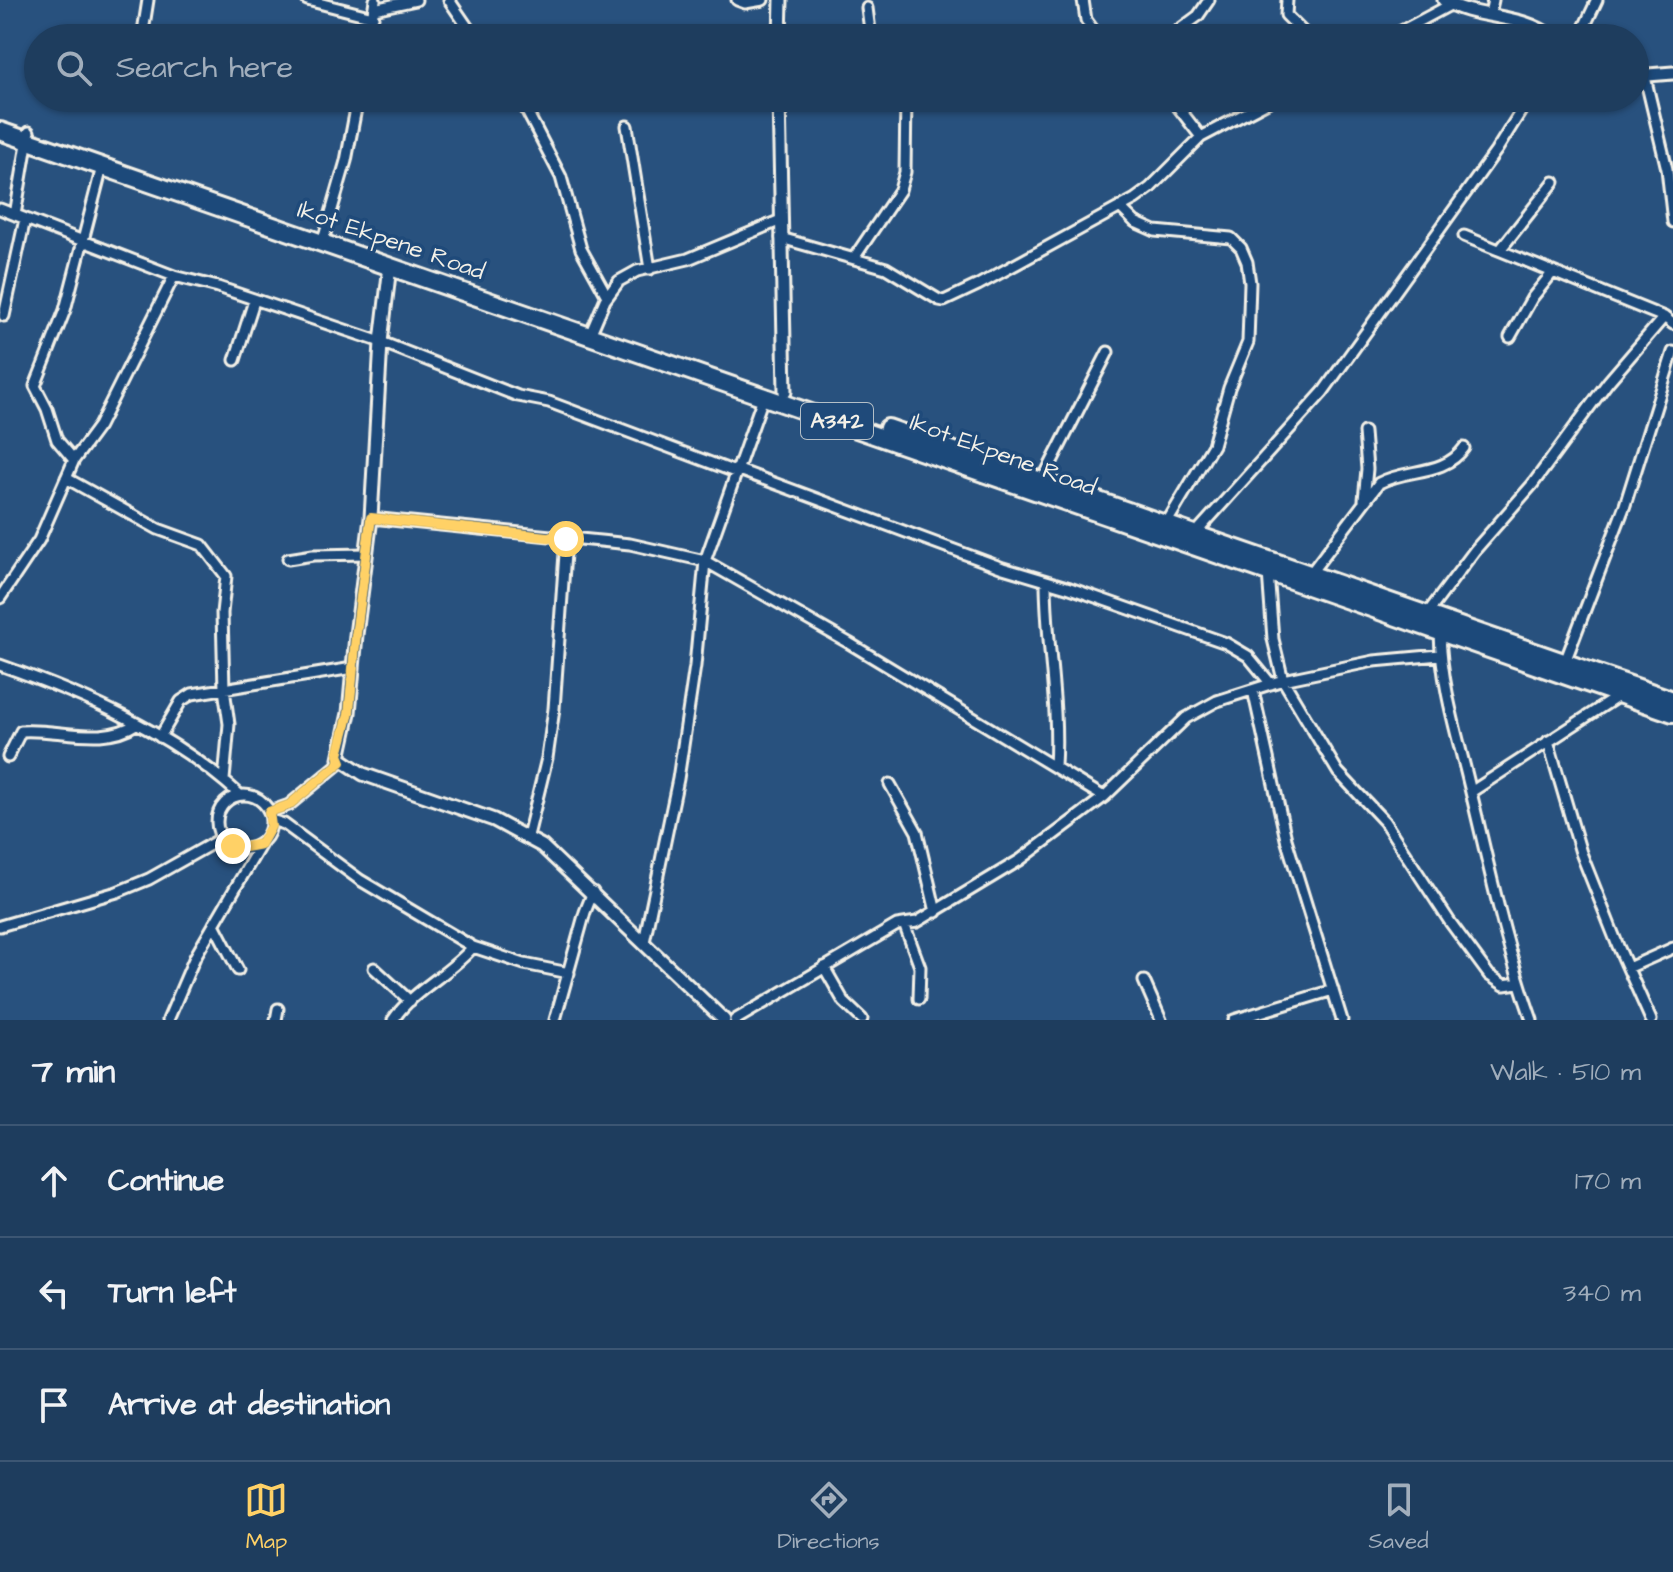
<!DOCTYPE html>
<meta charset="utf-8">
<style>
body{margin:0;font-family:"Architects Daughter",sans-serif;background:#2b4867;color:#f1f3f6}
.stop{position:absolute;width:24px;height:24px;margin:-18px;border:6px solid #ffd166;border-radius:50%;background:#fff}
.stop.end{background:#ffd166;border-color:#fff;box-shadow:0 2px 8px #0008}
.list{margin:0;padding:0;list-style:none}
h2{display:flex;justify-content:space-between;align-items:center;height:104px;margin:0;padding:0 32px;font-size:34px}
h2 small{font-size:26px;font-weight:400;color:#a1aebc}
.list li{display:grid;grid-template-columns:52px 1fr auto;gap:24px;align-items:center;box-sizing:border-box;height:112px;padding:0 32px;border-top:2px solid #3c5673}
.list b{display:block;font-size:30px;white-space:nowrap}
.list em{font-size:26px;font-style:normal;color:#a1aebc}
.icon{flex:none;width:44px;height:44px;fill:none;stroke:currentColor;stroke-width:2;stroke-linecap:round;stroke-linejoin:round}
.map{position:relative;flex:none;width:1673px;height:1020px;overflow:hidden}
.search{position:absolute;background:#1e3d5e;box-shadow:0 2px 6px #0004;left:24px;right:24px;top:24px;height:88px;display:flex;align-items:center;gap:20px;box-sizing:border-box;padding:0 28px;border-radius:44px;color:#a1aebc;font-size:30px}
.sheet{height:440px;background:#1e3d5e}
nav{display:flex;justify-content:space-around;align-items:center;box-sizing:border-box;height:112px;border-top:2px solid #3c5673;background:#1e3d5e;font-size:22px;color:#a1aebc}
nav a{display:grid;justify-items:center;gap:4px}
nav .on{color:#ffd166}
.map>svg:first-child{display:block}
</style>
<div class="map">
<svg width="1673" height="1020" viewBox="0 0 1673 1020">
<rect width="100%" height="100%" fill="#28517e"/>
<filter id="ink" filterUnits="userSpaceOnUse"><feTurbulence type="fractalNoise" baseFrequency=".0125" numOctaves="2"/><feDisplacementMap in="SourceGraphic" scale="16" xChannelSelector="R" yChannelSelector="G"/><feConvolveMatrix kernelMatrix="1 2 1 2 8 2 1 2 1" color-interpolation-filters="sRGB"/></filter>
<g filter="url(#ink)">
<g fill="none" stroke-linecap="round" stroke-linejoin="round">
<defs>
<path id="minor" d="M307 0 373 17
M449 0 475 38
M737 0 745 3 763 0
M1083 0 1086 20 1099 38
M1287 0 1286 15 1309 38
M867 8 871 38
M374 9 416 0
M1490 14 1493 0
M142 38 148 0
M369 38 375 0
M1168 38 1198 16 1209 0
M1388 38 1450 5
M1579 38 1597 0
M1645 77 1667 169 1673 222
M520 98 561 177 581 249 607 296
M1171 98 1201 137
M627 126 650 269
M1120 207 1135 222 1155 231 1231 238 1241 248 1247 262 1250 283 1248 342 1229 388 1213 445 1166 524
M0 209 174 276 218 287 381 342 518 396 549 402 735 472
M15 215 29 132
M1464 236 1664 317 1673 324
M781 238 886 268 939 300 944 301 978 285 1135 199 1150 188 1201 137 1275 98
M322 244 346 161 358 98
M1500 250 1554 182
M854 258 900 190 905 172 906 98
M4 316 25 219
M590 335 605 300 619 281 637 271 688 259 781 220
M1510 337 1532 298 1553 272
M235 360 254 301
M1364 432 1367 469 1364 500
M74 460 57 440 47 409 35 386 65 310 102 167
M736 469 1003 568 1070 588 1226 643 1248 656 1271 684
M66 478 158 529 202 545 226 576 222 613 224 689 229 724 224 780
M1042 481 1108 352
M371 518 630 544 705 561 849 643 1104 797
M1195 534 1323 392 1496 151 1529 98
M288 559 313 555 367 554
M1268 572 1273 639 1283 680 1338 772 1384 821 1450 922 1489 975 1504 985 1518 983
M1310 574 1379 483C1407 468 1444 476 1464 448
M1046 581C1046 643 1059 703 1055 766
M0 598 39 540 74 460 99 426 174 276
M1427 614 1475 550 1532 485 1608 382 1664 317
M1440 632C1441 685 1458 737 1470 788 1489 866 1505 944 1532 1020
M1565 662 1625 505 1673 352
M0 665C85 695 173 733 240 795
M1253 690 1286 839 1342 1020
M160 737 181 701 192 694 353 668
M1548 741 1581 853 1618 946 1651 1020
M8 757 21 731C58 728 103 746 136 724
M890 784 917 832 936 912
M1471 792 1620 695
M217 822a27 27 0 1 1 54 0a27 27 0 1 1-54 0Z
M269 812 289 805 341 762
M271 820 284 824 360 880 473 947 524 964 569 973
M528 836 547 758 554 709 566 539
M214 924 238 970
M904 924 920 967 919 999
M0 926 117 892 149 879 222 838
M644 942 678 779 695 666 705 561 764 395
M824 967 844 1002 862 1019
M374 968 410 1001
M1628 968 1673 948
M1144 981 1161 1020
M168 1020 195 957 261 844
M276 1020 278 1009
M393 1020C413 990 450 974 473 947
M555 1020 585 912 593 892
M735 1020 897 925 917 922 1020 860 1104 797 1186 718 1217 701 1283 680 1374 661 1440 655
M1234 1020 1333 990"/>
<path id="tertiary" d="M1444 0C1473 20 1522 12 1553 38
M780 38 781 0
M1635 76 1673 73
M779 98 785 392
M390 266 381 342 371 518 356 635 349 713 339 758 363 774 494 820 542 846 724 1020"/>
<path id="trunk" d="M0 131 1673 713
M888 428 1673 700"/>
</defs>
<use href="#minor" stroke="#f4f1e8" stroke-width="15"/>
<use href="#tertiary" stroke="#f4f1e8" stroke-width="17"/>
<use href="#trunk" stroke="#f4f1e8" stroke-width="22"/>
<use href="#minor" stroke="#1f4a7a" stroke-width="9"/>
<use href="#tertiary" stroke="#1f4a7a" stroke-width="11"/>
<use href="#trunk" stroke="#1f4a7a" stroke-width="16"/>
</g>
</g>
<g fill="none" stroke-linecap="round" stroke-linejoin="round" filter="url(#ink)">
<path stroke="#ffd166" stroke-width="10" d="M233 846 240 848 261 844 271 826 269 812 289 805 341 762 338 755 349 713 356 635 371 518 566 539"/>
</g>
<g text-anchor="middle" dominant-baseline="central" stroke-width="7" stroke-linejoin="round" paint-order="stroke">
<rect fill="#1f4a7a" stroke="#b4bfc7" stroke-width="2" x="801" y="403" width="72" height="36" rx="6"/>
<g font-size="22" font-weight="bold" fill="#f4f1e8">
<text x="837" y="421">A342</text>
</g>
<g font-size="24" fill="#f4f1e8" stroke="#1f4a7a">
<text transform="translate(391 241) rotate(19)">Ikot Ekpene Road</text>
<text transform="translate(1003 455) rotate(20)">Ikot Ekpene Road</text>
</g>
</g>
</svg>
<div class="stop" style="left:566px;top:539px"></div>
<div class="stop end" style="left:233px;top:846px"></div>
<div class="search"><svg class="icon" aria-label="search" viewBox="0 0 24 24"><circle cx="10" cy="10" r="6"/><path d="M15 15l6 6"/></svg>Search here</div>
</div>
<section class="sheet">
<h2>7 min<small>Walk · 510 m</small></h2>
<ul class="list">
<li><svg class="icon" aria-label="ahead" viewBox="0 0 24 24"><path d="M12 20V5M6 11l6-6 6 6"/></svg><div><b>Continue</b></div><em>170 m</em></li>
<li><svg class="icon" aria-label="left" viewBox="0 0 24 24"><path d="M17 20v-9H6M10 6l-5 5 5 5"/></svg><div><b>Turn left</b></div><em>340 m</em></li>
<li><svg class="icon" aria-label="arrive" viewBox="0 0 24 24"><path d="M6 21V4h12l-3 4 3 4H6"/></svg><div><b>Arrive at destination</b></div></li>
</ul>
</section>
<nav>
<a class="on"><svg class="icon" aria-label="map" viewBox="0 0 24 24"><path d="M3 6l6-2 6 2 6-2v14l-6 2-6-2-6 2zM9 4v14M15 6v14"/></svg>Map</a>
<a><svg class="icon" aria-label="directions" viewBox="0 0 24 24"><path d="M12 3l9 9-9 9-9-9zM9 14v-3h6M13 9l2 2-2 2"/></svg>Directions</a>
<a><svg class="icon" aria-label="saved" viewBox="0 0 24 24"><path d="M7 4h10v16l-5-4-5 4z"/></svg>Saved</a>
</nav>
